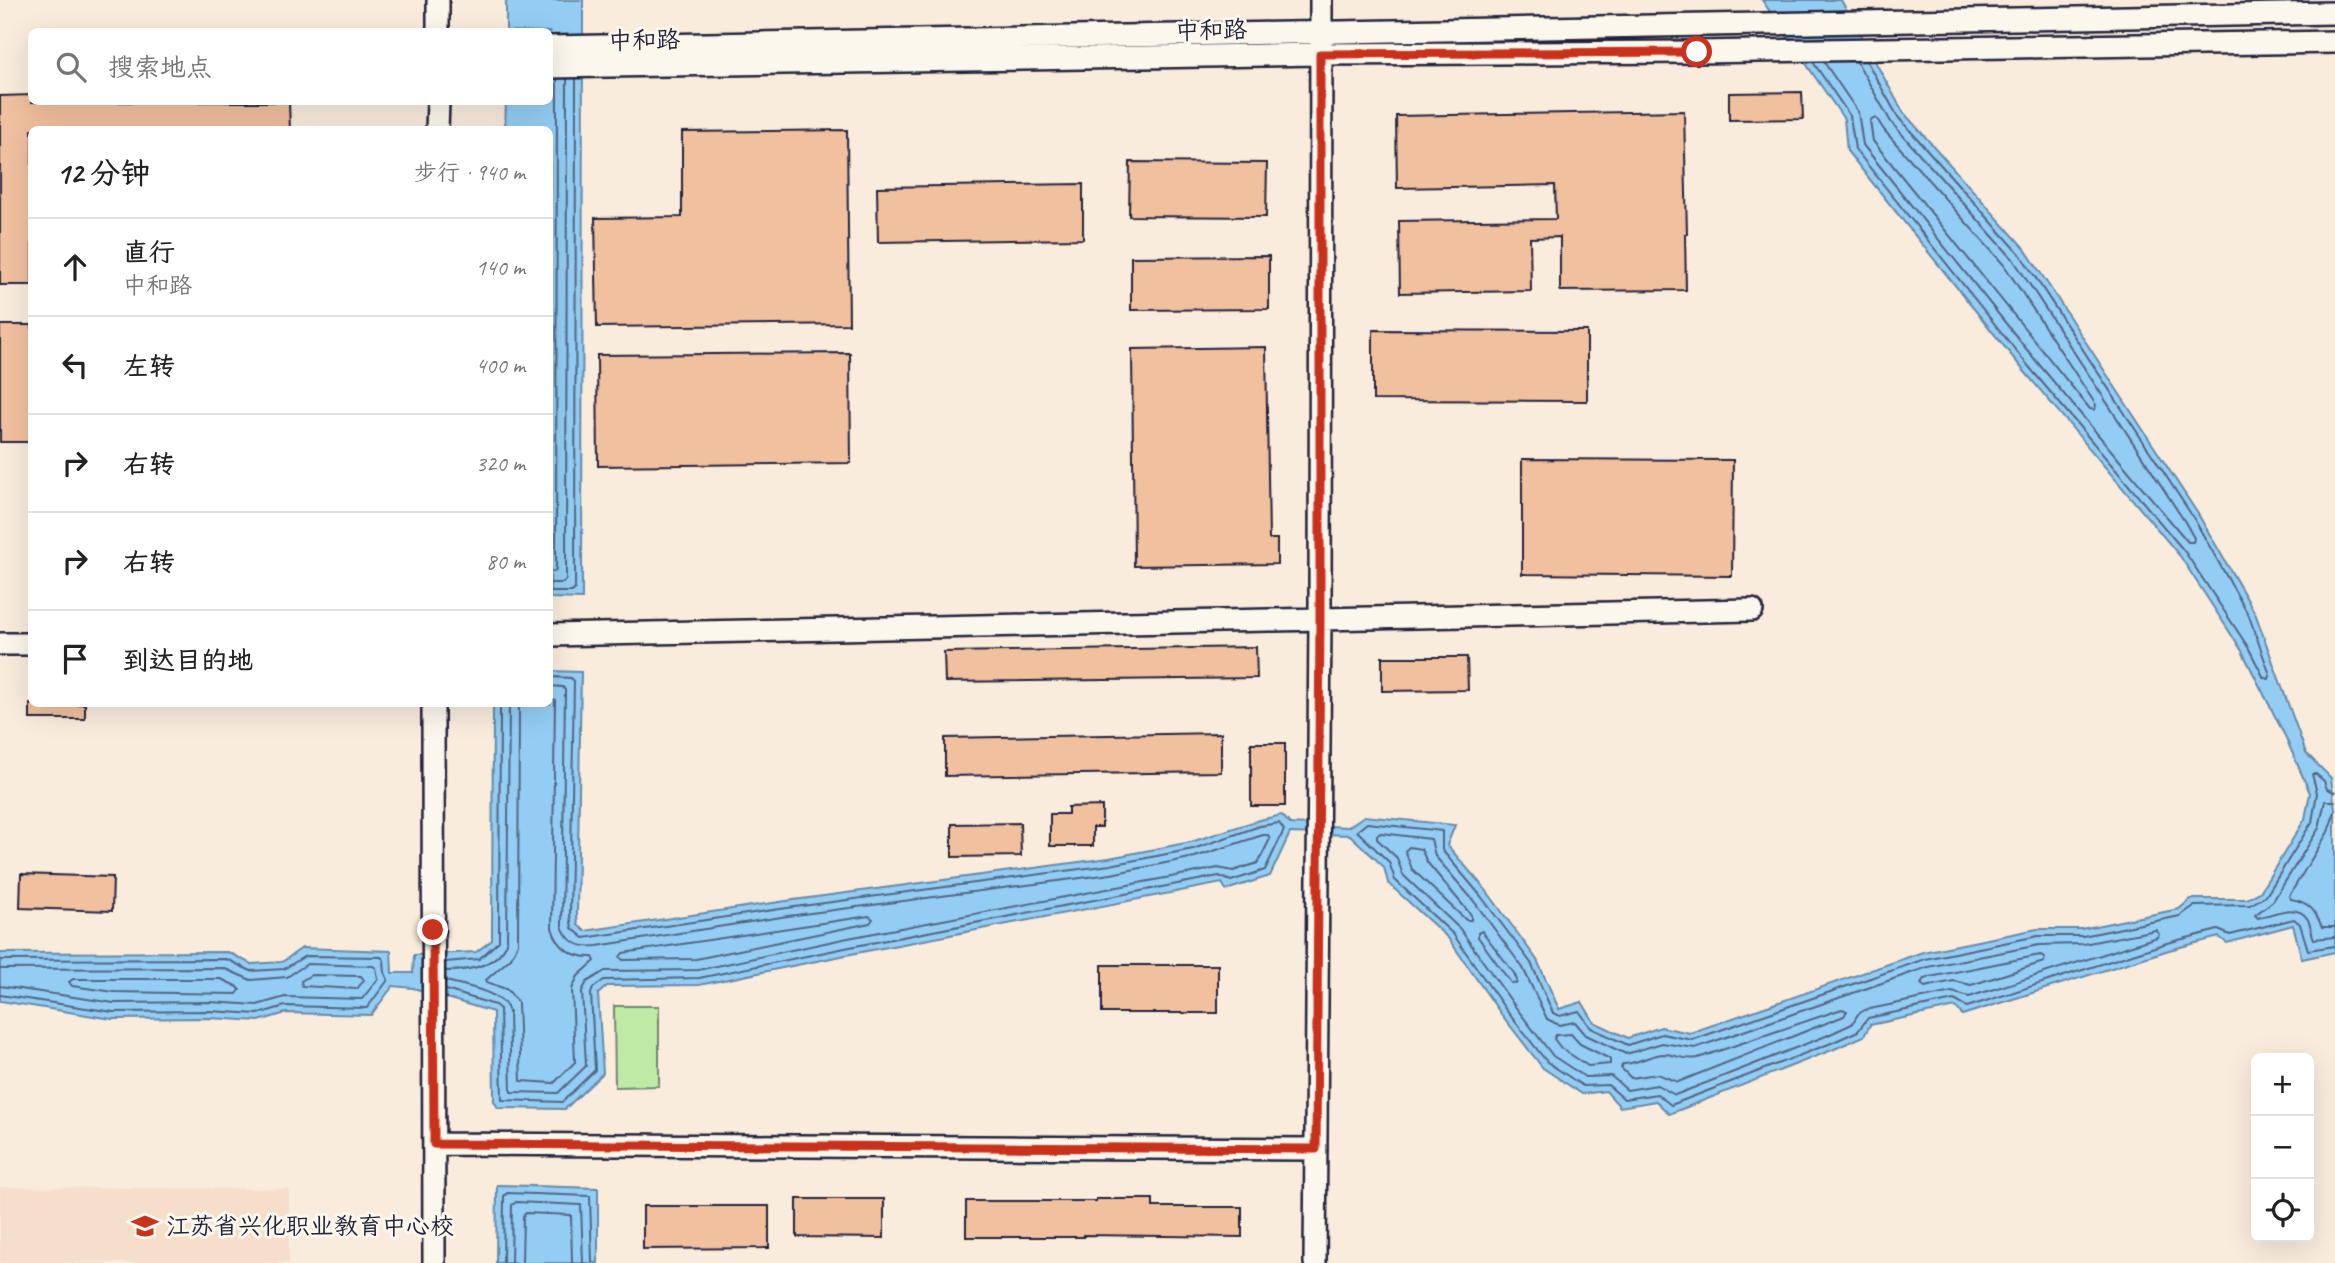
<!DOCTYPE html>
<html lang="zh">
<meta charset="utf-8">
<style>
body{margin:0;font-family:Caveat,"LXGW WenKai TC",sans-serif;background:#f2f2f2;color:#222}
.controls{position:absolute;right:21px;bottom:21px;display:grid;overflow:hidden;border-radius:10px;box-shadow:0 7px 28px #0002}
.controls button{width:63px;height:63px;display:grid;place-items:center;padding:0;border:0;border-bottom:2px solid #e0e0e0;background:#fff;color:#222;font:35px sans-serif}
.stop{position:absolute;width:21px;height:21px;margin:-16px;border:5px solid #c8321e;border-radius:50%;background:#fff}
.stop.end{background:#c8321e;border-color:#fff;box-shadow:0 2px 7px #0008}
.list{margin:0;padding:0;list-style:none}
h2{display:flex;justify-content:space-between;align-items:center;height:91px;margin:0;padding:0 28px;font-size:30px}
h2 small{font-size:23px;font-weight:400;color:#767676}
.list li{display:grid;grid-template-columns:46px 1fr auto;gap:21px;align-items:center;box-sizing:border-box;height:98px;padding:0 28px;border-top:2px solid #e0e0e0}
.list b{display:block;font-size:26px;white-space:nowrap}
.list p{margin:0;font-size:23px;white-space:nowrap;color:#767676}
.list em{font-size:23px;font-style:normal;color:#767676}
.icon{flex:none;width:38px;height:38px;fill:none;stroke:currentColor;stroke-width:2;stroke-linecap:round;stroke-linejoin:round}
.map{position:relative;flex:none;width:2335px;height:1263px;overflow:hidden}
.search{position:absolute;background:#fff;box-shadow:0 7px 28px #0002;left:28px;top:28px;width:525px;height:77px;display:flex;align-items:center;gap:18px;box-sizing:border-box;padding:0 24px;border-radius:10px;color:#767676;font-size:26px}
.panel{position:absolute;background:#fff;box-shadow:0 7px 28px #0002;left:28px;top:126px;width:525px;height:581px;border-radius:10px}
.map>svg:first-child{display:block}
</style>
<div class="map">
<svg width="2335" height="1263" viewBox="0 0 2335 1263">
<rect width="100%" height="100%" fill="#f9ecdd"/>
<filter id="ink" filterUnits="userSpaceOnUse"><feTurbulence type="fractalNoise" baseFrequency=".0143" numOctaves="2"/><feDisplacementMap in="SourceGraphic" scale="14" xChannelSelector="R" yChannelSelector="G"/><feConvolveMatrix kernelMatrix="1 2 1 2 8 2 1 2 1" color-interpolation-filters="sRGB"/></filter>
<g filter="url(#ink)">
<path fill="#f6dfca" d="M0 1187 289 1189V1263H0Z"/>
<path fill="#bfeaa6" stroke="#708670" stroke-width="2" d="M614 1006H659V1086L615 1087Z"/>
<path fill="#94cdf3" stroke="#6689a9" stroke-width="2" d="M506 0H583L582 599 550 598V130H505L506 102H550V32L506 31Z
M1762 0H1841L1903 112 2025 249 2198 514 2255 613 2306 753 2331 778 2335 809V952L2302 959 2293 925 2227 943 2219 937 2169 950 1962 1015 1956 1007 1870 1025 1864 1036 1832 1050 1669 1114 1656 1101 1620 1107 1606 1091 1582 1094 1543 1068 1501 1014 1448 938 1388 883 1384 867 1350 835 1290 833 1270 876 1226 890 1222 883 851 954 699 985 607 986 598 994 603 1073 565 1109 498 1108 494 1101 493 1012 413 988 393 986 371 1015 286 1013 259 1021 210 1018 112 1019 0 1001V953L228 952 251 964 282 962 302 948 391 951 392 973H413L414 955 476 952 492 940 493 704H550V671L581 672 577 915 578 925 585 931 786 901 1109 858 1191 842 1259 820 1282 815 1290 824 1348 827 1364 816 1455 825 1447 845 1486 890 1537 960 1559 1009 1582 1002 1594 1022 1628 1038 1661 1027 1690 1033 1923 952 2037 929H2081L2179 909 2191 899H2247L2260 892 2305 819 2310 793 2285 736 2242 651 2180 556 2020 366 1847 151 1844 119Z
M497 1185 598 1188V1263H496Z"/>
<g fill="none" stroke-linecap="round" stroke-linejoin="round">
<path stroke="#506685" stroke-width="2" d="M1813 62 1850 116 1855 149 2025 362 2185 552 2248 647 2264 678 2269 679 2270 675 2249 616 2193 517 2020 254 1898 117 1867 62
M1824 62 1858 112 1863 145 2032 356 2188 542H2193L2194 538 2185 522 2013 259 1891 122 1857 62
M1873 118 1877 119 1884 130 2004 265 2096 405 2095 410 2090 409 1873 141 1870 121Z
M550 572H554L556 569 557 79
M550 583H563L566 579 567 79
M550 592H572L575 589 576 79
M519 704 518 943 511 958 486 980 487 982 508 990 518 1003 521 1081 554 1083 575 1062 572 989 578 976 595 961 593 957C573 958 558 948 552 928L555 700 550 697
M2335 792 2327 789 2324 781 2316 774H2312L2317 793 2312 822 2266 896 2250 905 2194 906 2180 916 2083 936H2038L1925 959 1692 1040 1662 1034 1628 1045 1591 1028 1579 1011 1560 1016 1553 1013 1531 963 1480 895 1442 850V831L1367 823 1357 831 1389 862 1395 880 1453 934 1506 1010 1547 1062 1583 1086 1608 1085 1624 1099 1657 1094 1671 1105 1829 1044 1858 1031 1868 1018 1954 1000 1967 1007 2167 943 2218 930 2230 935 2294 919 2300 924 2308 950 2335 946
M2335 801H2325L2319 828 2273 901 2255 915 2258 918C2272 915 2296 902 2307 918 2311 924 2311 933 2314 939L2335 937
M2335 811 2328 832 2289 896 2291 899C2310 902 2315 911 2322 927H2335
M1381 833 1431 839 1435 856 1473 900 1523 968 1547 1019 1559 1025 1575 1022 1586 1035 1626 1054 1662 1043 1695 1048 1928 967 2039 945 2083 944 2156 930 2159 934 2157 937 1969 997 1952 992 1865 1010 1858 1014 1852 1024 1826 1036 1675 1095 1657 1085 1627 1090 1611 1076 1585 1077 1553 1056 1514 1005 1460 929 1403 875 1397 858 1377 839V835Z
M1409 847 1421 849 1427 862 1471 915V920H1466L1412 869 1405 851Z
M869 916 873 919 870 923 696 959 623 960 620 957 623 953Z
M1482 931 1514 973 1517 980 1516 984 1511 983 1478 937V933Z
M2040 955 2045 957 2044 962 1971 985 1954 981 1925 987 1921 984 1923 980 1930 977Z
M0 960 226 959 251 971 284 969 305 956 381 957 384 960 385 973 388 980 367 1008 285 1006 258 1014 210 1011 113 1012 0 995
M446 962 479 959 499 941 500 704
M0 969 223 968 251 980 287 977 307 964 373 966 376 968 378 979 362 999 285 997 257 1005 210 1002 114 1003 0 986
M446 971C469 971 496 967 507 943L509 704
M311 975 361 976 364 980 357 989 302 986 301 981Z
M73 979H221L238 987 240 990 237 994 114 992 72 986 69 982Z
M446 981C464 986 505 992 509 1012L511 1092 558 1093 586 1066 582 991 587 982 605 971 698 970 848 938 1218 868 1233 871 1258 863 1270 839 1268 835H1263L1195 857 1111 874 788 916 597 946C580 948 568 943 562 926L565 690 563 687 550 686
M446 990 495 1005 500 1009 502 1100 562 1102 595 1070 591 994 593 988 604 980 699 978 850 947 1219 876 1231 881 1265 870 1284 830 1279 823 1260 826 1193 849 1110 865 787 908 584 938 572 928 570 915 574 681 571 678 550 677
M1842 1009 1847 1011 1844 1016 1678 1082 1657 1074 1631 1078 1621 1068 1623 1064C1637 1064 1649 1055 1663 1054 1675 1054 1685 1061 1698 1058Z
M1571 1034 1580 1044 1610 1059V1064L1588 1066 1561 1048 1554 1039 1556 1035Z
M503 1263 504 1196 507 1193 590 1196 592 1263
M511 1263 512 1205 516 1202 581 1205 583 1263
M522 1263 523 1216 526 1213 571 1215 572 1263"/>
</g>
<path fill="#f0c09f" stroke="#22223b" stroke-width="2" d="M1802 92 1803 119 1729 120V93Z
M32 95V102H289L290 130H32V285H0V96Z
M1684 111 1687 234H1685L1686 290 1560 291V237L1530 238 1531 291 1400 293 1399 221 1556 219 1555 185 1397 188 1396 116Z
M847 130 849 324 597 327 595 218 682 217V132Z
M1130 162 1267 163 1266 217 1129 216Z
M1083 184V239L878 242 877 187Z
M1269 256V309L1131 310V257Z
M0 325H32V442H0Z
M1373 330 1587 331V401L1373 400Z
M1266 347 1269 539H1277V564L1134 566 1132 349Z
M850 353 851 463 598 466 597 355Z
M1522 459 1733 460 1732 576 1522 574Z
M1256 647 1257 678 945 682 944 652Z
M1382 657H1467L1468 690 1382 691Z
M30 704H85V719H30Z
M1221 733V772L945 776V738Z
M1251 743H1285V806H1251Z
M1102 806V827H1093V846H1050V814H1068V807Z
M1020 823 1021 856 952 857V824Z
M21 874 113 877 112 911 20 908Z
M1102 965H1218V1013H1102Z
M797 1199H884V1238L797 1237Z
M1096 1199H1153V1207H1242V1237L1084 1235V1237H966V1201H1096Z
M643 1206H769V1248L643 1249Z"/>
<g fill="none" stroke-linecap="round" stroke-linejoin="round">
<defs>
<path id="secondary" d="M438 32V0
M550 47 2335 13
M550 67 1320 54 1697 52 2335 42
M437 130 438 102
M550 635 1752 610
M0 644H32
M433 704 434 1263
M434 1144 1316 1149
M1315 1263 1320 618 1321 0"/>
</defs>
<use href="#secondary" stroke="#22223b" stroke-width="26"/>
<use href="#secondary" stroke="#fbf7ec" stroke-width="21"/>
</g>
</g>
<g fill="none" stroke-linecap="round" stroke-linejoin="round" filter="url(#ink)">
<path stroke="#c8321e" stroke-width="9" d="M433 930 434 1144 1316 1149 1320 618V54L1697 52"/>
</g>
<defs>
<symbol id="school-bare" viewBox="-9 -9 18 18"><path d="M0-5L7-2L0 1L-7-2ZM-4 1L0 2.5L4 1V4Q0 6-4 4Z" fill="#c8321e" stroke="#fbf7ec" stroke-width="2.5" paint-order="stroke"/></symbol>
</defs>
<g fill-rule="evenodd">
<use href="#school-bare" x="126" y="1207" width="38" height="38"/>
</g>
<g text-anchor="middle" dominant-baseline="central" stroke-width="6" stroke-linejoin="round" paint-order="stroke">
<g font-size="24" fill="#22223b" stroke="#fbf7ec">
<text transform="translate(1211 30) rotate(-1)">中和路</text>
<text transform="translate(644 40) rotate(-1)">中和路</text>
</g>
<g font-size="24" fill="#22223b" stroke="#fbf7ec" text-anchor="start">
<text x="166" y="1226">江苏省兴化职业教育中心校</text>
</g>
</g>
</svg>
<div class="controls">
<button>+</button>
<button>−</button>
<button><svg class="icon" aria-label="locate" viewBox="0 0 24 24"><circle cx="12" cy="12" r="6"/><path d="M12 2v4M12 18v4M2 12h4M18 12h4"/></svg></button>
</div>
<div class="stop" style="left:1697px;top:52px"></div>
<div class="stop end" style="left:433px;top:930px"></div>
<div class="search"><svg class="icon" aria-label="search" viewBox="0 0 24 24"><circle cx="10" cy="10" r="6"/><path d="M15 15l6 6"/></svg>搜索地点</div>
<section class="panel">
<h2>12 分钟<small>步行 · 940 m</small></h2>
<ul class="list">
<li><svg class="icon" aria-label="ahead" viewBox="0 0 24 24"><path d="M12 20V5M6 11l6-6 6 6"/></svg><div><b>直行</b><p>中和路</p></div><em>140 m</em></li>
<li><svg class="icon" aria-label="left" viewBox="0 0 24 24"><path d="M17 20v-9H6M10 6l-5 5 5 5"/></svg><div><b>左转</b></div><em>400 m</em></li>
<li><svg class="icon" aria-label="right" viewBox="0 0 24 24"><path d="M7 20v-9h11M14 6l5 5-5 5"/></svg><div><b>右转</b></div><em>320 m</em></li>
<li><svg class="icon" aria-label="right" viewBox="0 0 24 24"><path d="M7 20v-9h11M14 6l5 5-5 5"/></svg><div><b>右转</b></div><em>80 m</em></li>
<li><svg class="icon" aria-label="arrive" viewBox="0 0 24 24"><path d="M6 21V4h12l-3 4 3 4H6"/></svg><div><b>到达目的地</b></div></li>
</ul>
</section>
</div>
